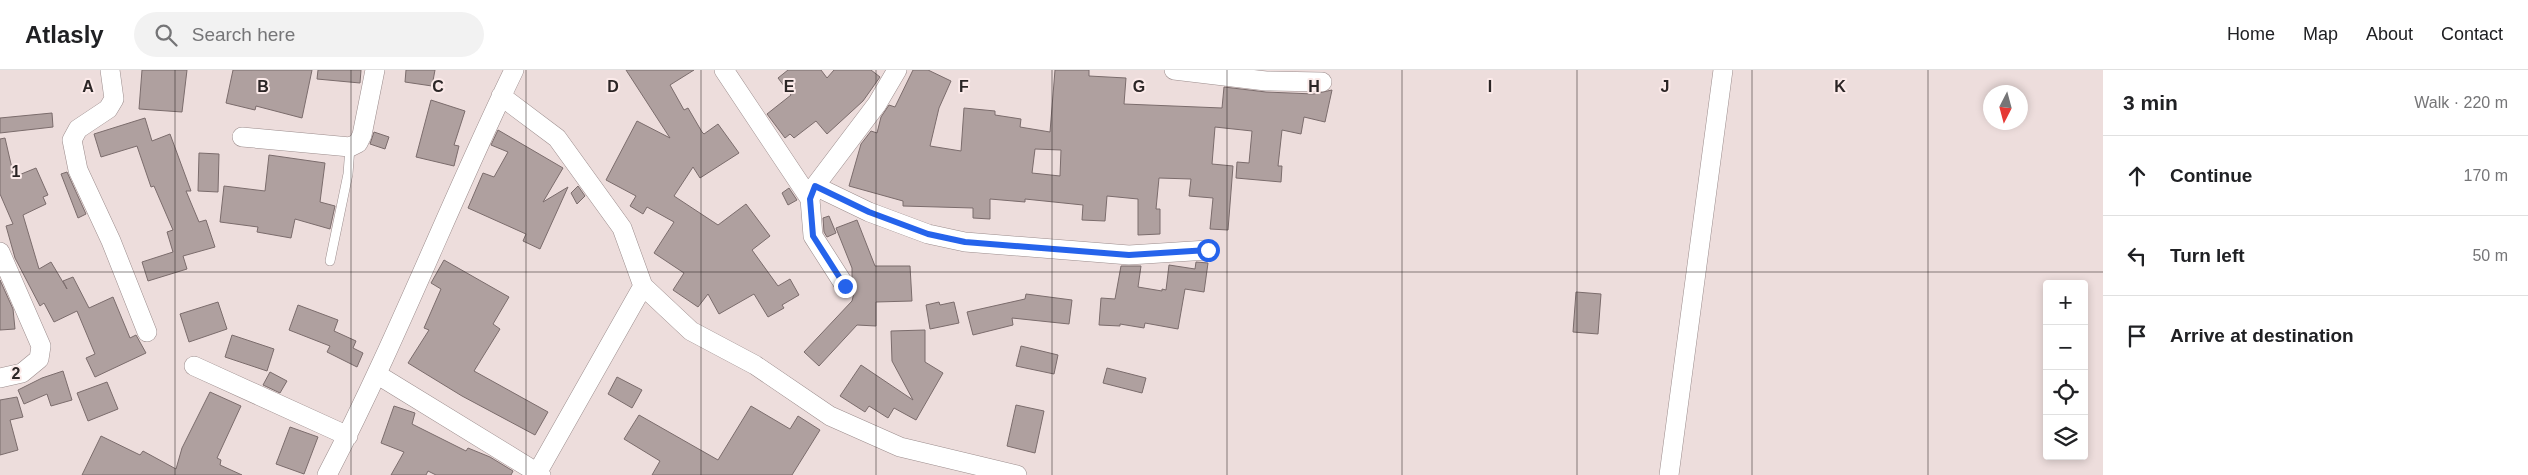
<!DOCTYPE html>
<meta charset="utf-8">
<style>
body{margin:0;font-family:Arial,sans-serif;background:#f2f2f2;color:#202124}
.controls{position:absolute;right:15px;bottom:15px;display:grid;overflow:hidden;border-radius:5px;box-shadow:0 2px 8px #0003}
.controls button{width:45px;height:45px;display:grid;place-items:center;padding:0;border:0;border-bottom:1px solid #e0e0e0;background:#fff;color:#202124;font:25px sans-serif}
.compass{position:absolute;left:1983px;top:15px;width:45px;height:45px;border-radius:50%;background:#fff;box-shadow:0 2px 8px #0003;rotate:186deg}
.stop{position:absolute;width:15px;height:15px;margin:-11px;border:4px solid #2563eb;border-radius:50%;background:#fff}
.stop.end{background:#2563eb;border-color:#fff;box-shadow:0 1px 5px #0008}
.list{margin:0;padding:0;list-style:none}
h2{display:flex;justify-content:space-between;align-items:center;height:65px;margin:0;padding:0 20px;font-size:21px}
h2 small{font-size:16px;font-weight:400;color:#757577}
.list li{display:grid;grid-template-columns:32px 1fr auto;gap:15px;align-items:center;box-sizing:border-box;height:80px;padding:0 20px;border-top:1px solid #e0e0e0}
.list b{display:block;font-size:19px;white-space:nowrap}
.list em{font-size:16px;font-style:normal;color:#757577}
.icon{flex:none;width:28px;height:28px;fill:none;stroke:currentColor;stroke-width:2;stroke-linecap:round;stroke-linejoin:round}
.map{position:relative;flex:none;width:2103px;height:405px;overflow:hidden}
header{display:flex;align-items:center;gap:30px;box-sizing:border-box;height:70px;padding:0 25px;background:#fff;border-bottom:1px solid #e0e0e0}
header strong{font-size:24px}
nav{display:flex;gap:28px;margin-inline-start:auto;font-size:18px}
.search{width:350px;height:45px;background:#f2f2f2;display:flex;align-items:center;gap:12px;box-sizing:border-box;padding:0 18px;border-radius:28px;color:#757577;font-size:19px}
main{display:flex}
aside{flex:1;background:#fff}
.map>svg:first-child{display:block}
</style>
<header>
<strong>Atlasly</strong>
<div class="search"><svg class="icon" aria-label="search" viewBox="0 0 24 24"><circle cx="10" cy="10" r="6"/><path d="M15 15l6 6"/></svg>Search here</div>
<nav><a>Home</a><a>Map</a><a>About</a><a>Contact</a></nav>
</header>
<main>
<div class="map">
<svg width="2103" height="405" viewBox="0 0 2103 405">
<rect width="100%" height="100%" fill="#eddddc"/>
<path fill="#afa09f" stroke="#7b6c6c" fill-rule="evenodd" d="M142 0H187L182 42 139 39Z
M233 0H312L302 48 256 36 255 40 226 33Z
M318 0H361L360 13 317 9Z
M406 0H435L432 16 405 12Z
M626 0H694L670 15 684 40 688 38 702 62 704 64 718 54 739 83 700 108 693 97 674 126 718 155 746 134 770 166 752 180 778 216 790 209 799 225 782 235 784 238 768 247 754 224 719 244 708 224 698 237 673 220 684 203 654 183 674 152 647 137 643 144 630 136 636 126 606 110 637 51 670 68Z
M788 0H821L827 8 834 0H871L880 7 863 31 827 64 816 51 794 68 790 64 785 68 767 44 791 25 778 8Z
M913 0H928L951 11 939 38 930 76 961 81 964 38 995 41V45L1021 49 1020 57 1050 62 1055 0H1089V6L1126 8 1124 34 1222 38 1224 17 1266 22 1314 24 1332 20 1325 52 1304 47 1301 64 1282 60 1278 96H1282L1281 112 1236 108 1237 92 1249 93 1252 61 1215 57 1212 94 1233 96 1228 160 1210 159 1213 128 1189 126 1191 109 1159 108 1156 139H1160V164L1138 165V129L1107 126 1105 151 1082 150 1083 135 1025 129V132L990 129V149L973 148V138L903 136V131L849 116 861 74 871 61 877 63 881 47 889 35 895 37ZM1035 79 1061 80 1060 106 1032 103Z
M431 30 465 41 454 75 459 76 454 96 416 87Z
M52 43 53 57 0 63V48Z
M145 48 152 71 170 64 191 121H186L199 152 206 150 215 177 183 186 187 199 148 211 142 192 173 182 167 162 173 160 154 116 151 117 137 76 101 87 94 64Z
M498 60 563 98 543 132 568 117 540 179 523 171 526 164 468 138 483 103 494 107 508 82 491 75Z
M374 62 389 67 385 79 370 74Z
M5 68 14 107 36 98 48 125 43 127 46 134 23 145 39 199 51 192 67 219 63 211 73 207 89 238 113 227 130 268 136 265 146 283 95 307 86 288 95 284 77 241 54 252 44 233 40 236 15 188 6 156 13 154 0 124V69Z
M199 83 219 84 218 122 198 121Z
M269 85 325 93 320 132 335 136 330 159 295 149 291 168 257 162 258 157 220 152 224 116 265 121Z
M67 102 86 144 78 148 61 104Z
M578 116 585 126 577 134 571 123Z
M789 118 797 130 788 135 782 123Z
M829 146 836 163 827 167 824 162 823 148Z
M857 150 875 196H910L912 231 876 232V256L857 255 819 296 804 282 852 231 856 215 852 207V198L836 158Z
M444 190 509 227 493 254 500 259 474 301 548 342 535 365 462 326 408 293 429 260 424 258 441 219 431 213Z
M1196 192 1208 193 1204 222 1185 219 1178 259 1145 253 1144 258 1120 254V256L1099 255 1101 228 1115 229 1121 196H1141L1138 217 1162 221V219L1166 220 1169 195 1195 199Z
M0 210 13 239 15 259 0 260Z
M1576 222 1601 224 1598 264 1573 262Z
M1026 224 1072 230 1069 254 1012 248 1013 255 973 265 967 242 1025 229Z
M218 232 227 259 189 272 180 244Z
M939 232 940 235 954 232 959 253 930 259 926 235Z
M298 235 338 250 334 261 356 271 353 278 363 283 357 297 327 282 330 276 289 260Z
M925 260V292L943 303 916 350 894 338 888 348 869 336 865 342 840 326 861 295 913 330 892 291 891 261Z
M232 265 274 279 267 301 225 287Z
M1021 276 1058 285 1054 304 1016 296Z
M1107 298 1146 308 1142 323 1103 313Z
M63 301 72 330 51 336 47 324 24 334 18 320 42 308Z
M270 302 287 311 280 323 263 315Z
M617 307 642 320 632 338 608 324Z
M107 312 118 339 88 351 77 323Z
M210 322 241 336 217 388 221 390 220 395 242 405H82L101 366 140 385 143 381 176 399 182 378Z
M17 327 23 347 10 350 18 380 0 385V330Z
M1016 335 1044 341 1035 383 1007 376Z
M394 336 415 343 412 354 466 381 468 378 490 387 513 401 511 405H436L428 401 426 405H391L404 382 381 373Z
M751 336 790 359 798 346 820 360 792 405H652L660 391 624 369 639 345 718 390Z
M290 357 318 367 304 404 276 394Z"/>
<g fill="none" stroke-linecap="round" stroke-linejoin="round">
<defs>
<path id="lane" d="M330 191 348 104 350 77"/>
<path id="street" d="M110 0 114 29 108 39 78 59 72 70 78 100 111 171 147 262
M724 0 810 129 813 166 845 216
M1174 0 1266 11 1322 12
M501 26 557 68 622 158 643 216 691 261 755 295 830 346 900 377 1017 405
M242 67 350 77 358 73 362 65 375 0
M815 116 877 34 897 0
M810 129 815 116 869 142 928 164 965 172 1129 185 1208 180
M0 182 41 276 39 289 22 303 0 308
M194 296 348 366
M378 305 541 405
M327 405C396 273 449 134 514 0
M536 405 643 216
M1669 405 1723 0"/>
</defs>
<use href="#lane" stroke="#9b8c8c" stroke-width="10"/>
<use href="#street" stroke="#9b8c8c" stroke-width="20"/>
<use href="#lane" stroke="#fff" stroke-width="9"/>
<use href="#street" stroke="#fff" stroke-width="19"/>
</g>
<g fill="none" stroke-linecap="round" stroke-linejoin="round">
<path stroke="#2563eb" stroke-width="6" d="M845 216 813 166 810 129 815 116 869 142 928 164 965 172 1129 185 1208 180"/>
</g>
<path fill="none" stroke="#2b2525" stroke-width="1" stroke-opacity="0.55" d="M175 0V405M351 0V405M526 0V405M701 0V405M876 0V405M1052 0V405M1227 0V405M1402 0V405M1577 0V405M1752 0V405M1928 0V405M0 202H2103"/>
<g font-size="16" text-anchor="middle" font-weight="bold" fill="#2b2525" stroke="#fbeae9" stroke-width="4" stroke-linejoin="round" paint-order="stroke">
<text x="88" y="22">A</text>
<text x="263" y="22">B</text>
<text x="438" y="22">C</text>
<text x="613" y="22">D</text>
<text x="789" y="22">E</text>
<text x="964" y="22">F</text>
<text x="1139" y="22">G</text>
<text x="1314" y="22">H</text>
<text x="1490" y="22">I</text>
<text x="1665" y="22">J</text>
<text x="1840" y="22">K</text>
<text x="16" y="107">1</text>
<text x="16" y="309">2</text>
</g>
</svg>
<div class="controls">
<button>+</button>
<button>−</button>
<button><svg class="icon" aria-label="locate" viewBox="0 0 24 24"><circle cx="12" cy="12" r="6"/><path d="M12 2v4M12 18v4M2 12h4M18 12h4"/></svg></button>
<button><svg class="icon" aria-label="layers" viewBox="0 0 24 24"><path d="M12 4l9 5-9 5-9-5zM3 14l9 5 9-5"/></svg></button>
</div>
<svg class="compass" viewBox="-18 -18 36 36"><path d="M0-13l5 13h-10z" fill="#e53935"/><path d="M0 13l5-13h-10z" fill="#757577"/></svg>
<div class="stop" style="left:1208px;top:180px"></div>
<div class="stop end" style="left:845px;top:216px"></div>
</div>
<aside>
<h2>3 min<small>Walk · 220 m</small></h2>
<ul class="list">
<li><svg class="icon" aria-label="ahead" viewBox="0 0 24 24"><path d="M12 20V5M6 11l6-6 6 6"/></svg><div><b>Continue</b></div><em>170 m</em></li>
<li><svg class="icon" aria-label="left" viewBox="0 0 24 24"><path d="M17 20v-9H6M10 6l-5 5 5 5"/></svg><div><b>Turn left</b></div><em>50 m</em></li>
<li><svg class="icon" aria-label="arrive" viewBox="0 0 24 24"><path d="M6 21V4h12l-3 4 3 4H6"/></svg><div><b>Arrive at destination</b></div></li>
</ul>
</aside>
</main>
